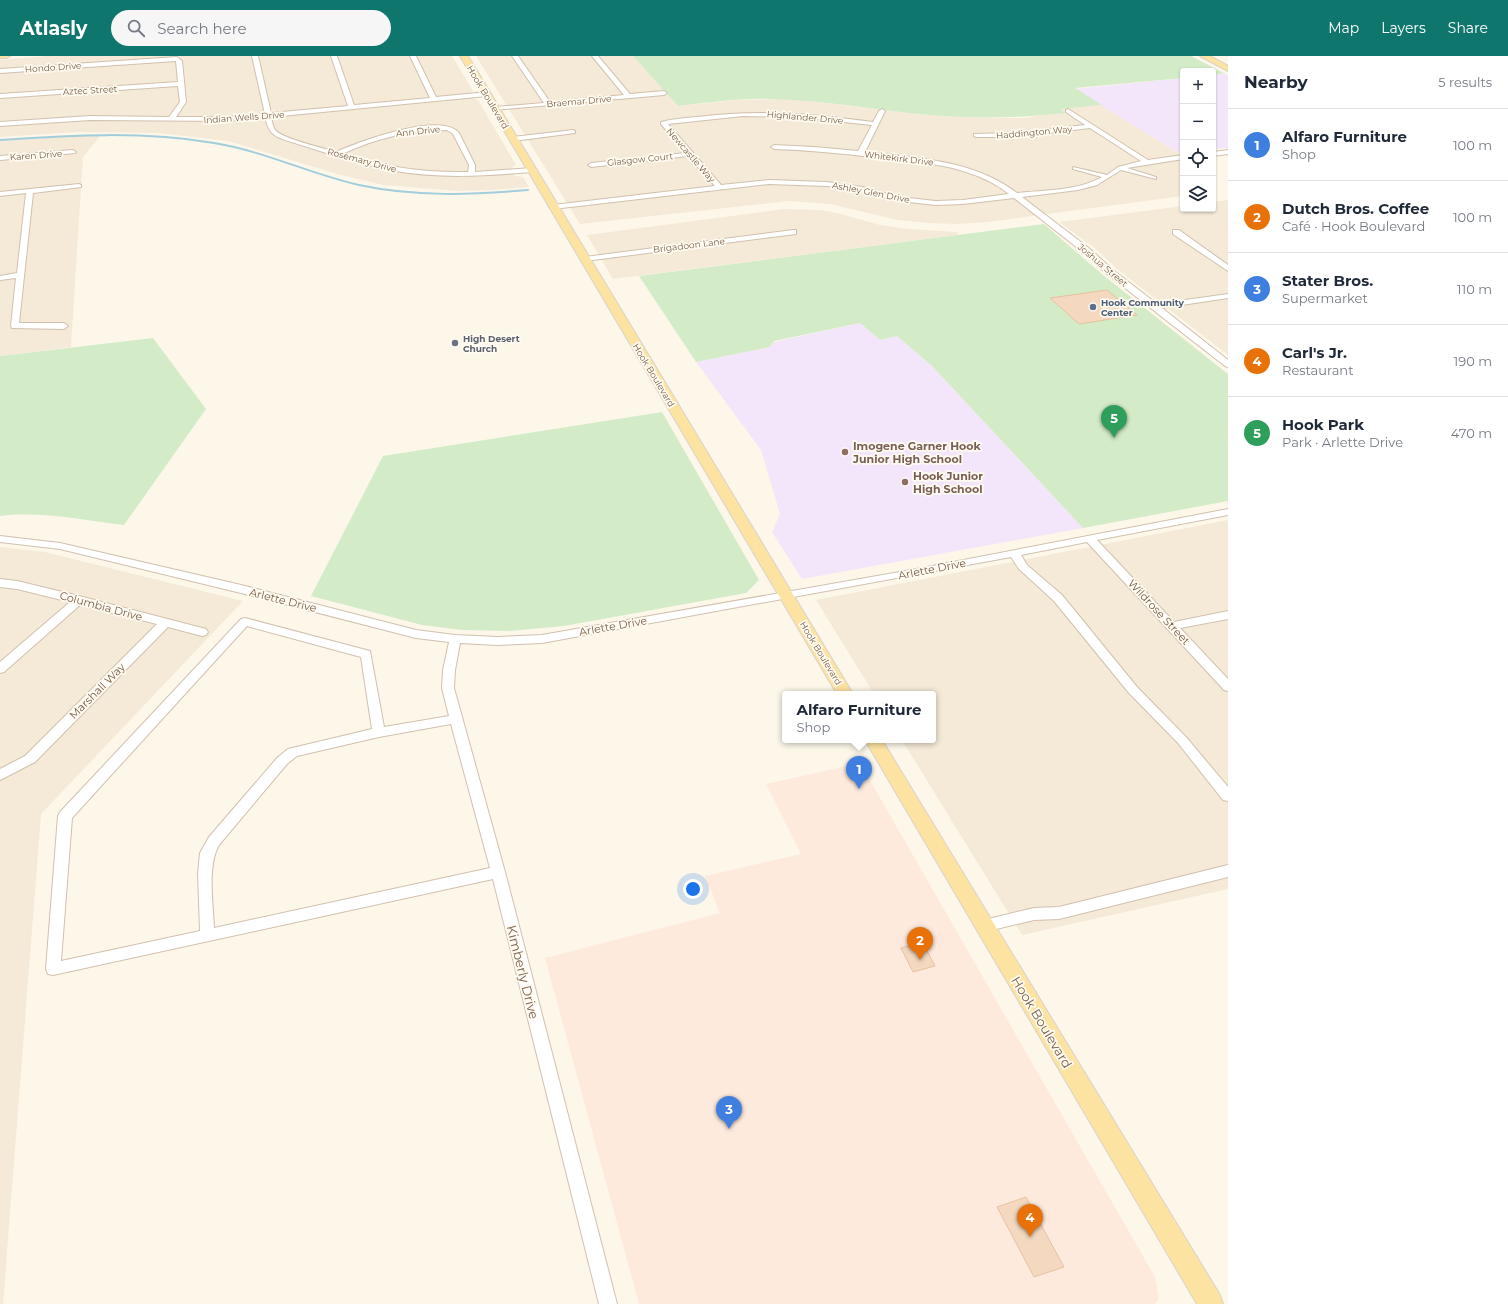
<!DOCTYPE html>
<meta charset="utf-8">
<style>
body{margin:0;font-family:Montserrat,sans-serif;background:#f6f6f7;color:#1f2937}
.controls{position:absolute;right:12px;top:12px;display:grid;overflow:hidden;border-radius:4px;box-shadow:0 1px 3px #0004}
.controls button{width:36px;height:36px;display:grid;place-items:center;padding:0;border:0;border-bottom:1px solid #e0e1e3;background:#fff;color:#1f2937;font:20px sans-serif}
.you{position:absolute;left:693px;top:833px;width:14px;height:14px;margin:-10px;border:3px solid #fff;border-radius:50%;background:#1a73e8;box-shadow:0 0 0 6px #1a73e833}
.badge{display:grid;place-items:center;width:26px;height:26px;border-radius:50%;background:#0f766e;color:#fff;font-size:13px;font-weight:700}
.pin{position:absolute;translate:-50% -33px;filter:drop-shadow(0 1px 2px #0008)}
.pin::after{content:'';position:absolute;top:21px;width:14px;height:12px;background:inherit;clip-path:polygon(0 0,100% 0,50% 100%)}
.popup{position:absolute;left:782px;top:635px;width:154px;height:52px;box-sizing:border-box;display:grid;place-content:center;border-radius:4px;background:#fff;filter:drop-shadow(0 1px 3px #0005);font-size:13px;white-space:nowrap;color:#747a83}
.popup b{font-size:15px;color:#1f2937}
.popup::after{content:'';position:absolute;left:50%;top:100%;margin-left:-8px;border:8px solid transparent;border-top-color:#fff}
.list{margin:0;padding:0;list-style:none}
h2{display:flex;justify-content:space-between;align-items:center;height:52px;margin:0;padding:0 16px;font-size:17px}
h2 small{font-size:13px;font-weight:400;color:#747a83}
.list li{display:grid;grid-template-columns:26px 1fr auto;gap:12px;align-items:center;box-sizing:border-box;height:72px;padding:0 16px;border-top:1px solid #e0e1e3}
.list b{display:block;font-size:15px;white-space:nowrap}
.list p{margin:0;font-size:13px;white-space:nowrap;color:#747a83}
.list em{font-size:13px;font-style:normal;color:#747a83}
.icon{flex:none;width:22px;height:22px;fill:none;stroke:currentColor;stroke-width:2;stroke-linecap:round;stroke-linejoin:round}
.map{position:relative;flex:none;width:1228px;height:1248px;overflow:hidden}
header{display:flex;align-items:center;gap:24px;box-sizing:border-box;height:56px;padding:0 20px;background:#0f766e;color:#fff}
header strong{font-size:19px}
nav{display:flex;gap:22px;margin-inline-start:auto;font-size:14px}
.search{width:280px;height:36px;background:#f6f6f7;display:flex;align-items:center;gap:10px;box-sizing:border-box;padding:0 14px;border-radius:22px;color:#747a83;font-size:15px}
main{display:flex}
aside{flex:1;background:#fff}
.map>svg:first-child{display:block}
</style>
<header>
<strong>Atlasly</strong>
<div class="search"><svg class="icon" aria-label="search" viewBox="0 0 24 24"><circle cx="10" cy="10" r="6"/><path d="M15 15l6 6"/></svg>Search here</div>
<nav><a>Map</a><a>Layers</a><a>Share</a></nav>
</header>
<main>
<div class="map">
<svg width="1228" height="1248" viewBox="0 0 1228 1248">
<rect width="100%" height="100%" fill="#fdf7ea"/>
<path fill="#f5ead8" d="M48 0H452L473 35 469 37 472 42 478 44 516 109 510 113 515 120 523 121 529 131 491 134 458 135 383 129 337 118 228 85 158 77 78 76 0 81V4Z
M476 0H633L678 50 737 44 790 43 930 59 985 62H1023L1065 56 1060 53 1102 49 1183 100V140L987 166 958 168 928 167 897 164 830 148 789 145 580 168Z
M78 80H100L83 101 71 291 0 300V85Z
M1228 144V299L1117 213 1096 193 1059 166 1183 150V153H1213V146Z
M784 153 821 154 841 158 880 169 909 173 957 176 958 179 613 223 587 179Z
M1228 464V833L1022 879 902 684H933V638H874L816 544Z
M0 491 45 496 243 545 41 758 3 1248H0Z"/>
<path fill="#feeadd" d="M860 707 1155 1221 1159 1243 1155 1248H639L545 902 720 857 705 820 801 798 766 728Z"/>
<path fill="#f4e6fa" d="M1224 17 1228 20V92L1213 93V19Z
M1183 22V97H1179L1074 33Z
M860 267 880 284 897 280 933 311 1083 472 802 523 772 476 780 458 761 394 696 306 770 291 774 286Z"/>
<path fill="#d3ecc7" d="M633 0H1191L1224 17 1213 19V15H1183V22L1075 32 1102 49 1061 53 1065 57C1020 62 975 63 929 59 876 54 823 44 769 43 739 42 708 47 678 50Z
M1044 168 1103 219 1228 318V445L1083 472 933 311 897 280 880 284 860 267 774 285 770 291 696 306 639 220Z
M153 282 206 353 124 469C83 464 41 455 0 460V300Z
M662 356 759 524 746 537 564 570 510 575 462 574 422 569 311 540 383 400Z"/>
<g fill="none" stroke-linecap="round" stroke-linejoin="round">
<path stroke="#a2cddb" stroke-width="2" d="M0 84C71 79 144 75 214 87 264 95 310 118 359 129 415 141 472 139 528 134"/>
</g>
<path fill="#f4d9c0" stroke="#e7c1a0" d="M1107 234 1137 259 1079 268 1050 242Z
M915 888 918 895 926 893 935 910 913 916 901 892Z
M1026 1141 1064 1211 1034 1221 997 1151Z"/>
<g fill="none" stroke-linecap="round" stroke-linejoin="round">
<defs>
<path id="minor" d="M252 0H258L271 57 348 50 331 0H337L354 49 430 42 410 0H416L436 41 487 36 490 38 487 40 271 61C272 65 273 72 276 75 284 83 323 92 336 96 358 86 441 55 459 77L475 109V116L532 112 535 114 532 116C484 120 437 123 390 114 353 107 318 94 282 83 270 78 268 73 265 61L229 65 90 64 0 70V66L90 60 169 61 180 46 178 30 0 42V38L178 26 176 5 0 17V13L177 1 182 5 186 46 176 61H229L265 58ZM447 74 453 78 469 109 468 116C425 117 383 111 342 98 376 82 410 74 447 74Z
M512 0H518L550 46 624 39 592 0H598L630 38 664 35 667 37 664 39 493 54 492 53 495 51 544 47Z
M882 53 885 55 865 96C917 102 974 104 1017 137 1045 134 1077 135 1102 121L1073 113V111L1107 119 1118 111 1141 105 1090 72 1013 81H976L974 80V78L1013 77 1085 69 1066 56V54L1068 53 1148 104 1183 99V103L1127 112 1156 121V123L1121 114 1097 129 1078 134 1022 141 1090 193 1113 214 1157 248 1228 238V242L1162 252 1228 304V311L1225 310 1107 218 1084 197 1014 142 963 148 936 149 899 145 862 135 827 130 769 128 553 153 549 151 553 149 715 130 688 100 591 111 588 109 591 107 685 97 661 68V66C673 63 685 62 697 61 760 53 811 58 873 66L879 55ZM743 60 796 61 872 69 858 95 814 91 774 89 771 91 774 93C807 94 839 97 872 101 919 106 971 108 1009 138L963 144 936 145 899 141 862 131 827 126 769 124 721 129 668 68Z
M573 74 575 75V77L513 85 510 83 513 81Z
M73 94 76 96 75 97 0 104V100Z
M1228 94V98L1213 100V96Z
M79 128 81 129V131L33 137 19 267H64L68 270 64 273 12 272 11 270 16 222 0 224V220L17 217 26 137 0 140V136Z
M793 174H796V178L585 205 581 203 585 201Z
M1173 174H1179L1228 209V215L1173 178Z
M1228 453V459L1097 484 1174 566 1228 555V563L1180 572 1228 623V635L1224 634 1087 486 1021 499 1027 509 1062 539 1137 631 1186 681 1228 731V745L1223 744 1178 687 1129 637 1054 545 1019 513 1011 501 542 587 497 589 460 587 455 614 454 632 505 816 617 1248H599L493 823 53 919 48 918 46 913 58 760 60 756 241 563 245 562 370 595 384 671 449 660 442 632 443 614 449 586 416 582 241 537 60 493 0 486V480L60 487 241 529 416 574 455 579 497 581 542 579 610 567 911 514ZM247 570 361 601 372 673 288 693 277 702 209 781 200 797 198 817 200 875 61 905 72 762ZM451 668 490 812 214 872C213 847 207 810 219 789L287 708 297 700 379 681Z
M0 523 17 525 79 540 206 573 208 576 206 579 202 580 168 571 35 706 0 724V713L25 700 157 568 80 549 4 616 0 617V606L70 546 17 533 0 531Z
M1228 809V821L1059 863 1034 864 984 876 979 874 977 870 979 866 984 864 1034 852 1059 851Z"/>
<path id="major" d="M0 0H10L6 2H0Z
M460 0H468L853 638H837Z
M1200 0H1210L1228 10V15Z
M865 684H882L1220 1239 1223 1248H1197Z"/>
</defs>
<use href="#minor" stroke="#d1c0ae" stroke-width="2"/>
<use href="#major" stroke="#dad2cd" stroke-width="2"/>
<use href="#minor" fill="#fff" fill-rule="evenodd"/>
<use href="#major" fill="#fde3a1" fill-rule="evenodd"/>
</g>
<circle fill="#5c6f8a" stroke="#fffbf1" stroke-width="1.5" cx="1093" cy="251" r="4"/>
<circle fill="#6b7280" stroke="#fffbf1" stroke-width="1.5" cx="455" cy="287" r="4"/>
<g fill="#8d6e63" stroke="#fffbf1" stroke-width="1.5">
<circle cx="845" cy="396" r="4"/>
<circle cx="905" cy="426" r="4"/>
</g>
<g text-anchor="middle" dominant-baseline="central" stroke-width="3.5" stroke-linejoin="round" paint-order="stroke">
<g font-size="9" fill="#7a604b" stroke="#fffbf1">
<text transform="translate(53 11) rotate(-4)">Hondo Drive</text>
<text transform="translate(90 34) rotate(-3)">Aztec Street</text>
<text transform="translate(488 41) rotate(59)">Hook Boulevard</text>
<text transform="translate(579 45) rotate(-5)">Braemar Drive</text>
<text transform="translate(244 61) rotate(-4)">Indian Wells Drive</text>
<text transform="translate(805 61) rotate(5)">Highlander Drive</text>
<text transform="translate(418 75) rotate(-6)">Ann Drive</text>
<text transform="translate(1034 76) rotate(-5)">Haddington Way</text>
<text transform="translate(36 99) rotate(-4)">Karen Drive</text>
<text transform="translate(691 99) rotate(49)">Newcastle Way</text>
<text transform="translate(899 102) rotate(7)">Whitekirk Drive</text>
<text transform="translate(640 103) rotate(-6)">Glasgow Court</text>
<text transform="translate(362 104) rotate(15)">Rosemary Drive</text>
<text transform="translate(871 136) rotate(11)">Ashley Glen Drive</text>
<text transform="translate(689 189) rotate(-7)">Brigadoon Lane</text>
<text transform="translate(1103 209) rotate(40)">Joshua Street</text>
<text transform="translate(654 319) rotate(59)">Hook Boulevard</text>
<text transform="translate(821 597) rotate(59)">Hook Boulevard</text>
</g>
<g font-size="9" font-weight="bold" fill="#4e5e75" stroke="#fffbf1" text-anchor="start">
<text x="1101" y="246">Hook Community<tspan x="1101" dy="10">Center</tspan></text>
</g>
<g font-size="9" font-weight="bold" fill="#5b616d" stroke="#fffbf1" text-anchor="start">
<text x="463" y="282">High Desert<tspan x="463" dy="10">Church</tspan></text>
</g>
<g font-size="11" font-weight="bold" fill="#785e54" stroke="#fffbf1" text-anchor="start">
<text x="853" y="390">Imogene Garner Hook<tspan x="853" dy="13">Junior High School</tspan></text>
<text x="913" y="420">Hook Junior<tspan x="913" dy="13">High School</tspan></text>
</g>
<g font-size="11" fill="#7a604b" stroke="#fffbf1">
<text transform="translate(932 513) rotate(-11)">Arlette Drive</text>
<text transform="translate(283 544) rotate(14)">Arlette Drive</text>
<text transform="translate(101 550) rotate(15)">Columbia Drive</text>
<text transform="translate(1159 556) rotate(47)">Wildrose Street</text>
<text transform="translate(613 570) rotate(-10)">Arlette Drive</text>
<text transform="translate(97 635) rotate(-45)">Marshall Way</text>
</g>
<g font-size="13" fill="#7a604b" stroke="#fffbf1">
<text transform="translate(523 916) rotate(76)">Kimberly Drive</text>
<text transform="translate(1042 966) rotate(59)">Hook Boulevard</text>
</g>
</g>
</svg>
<div class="controls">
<button>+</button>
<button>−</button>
<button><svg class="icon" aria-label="locate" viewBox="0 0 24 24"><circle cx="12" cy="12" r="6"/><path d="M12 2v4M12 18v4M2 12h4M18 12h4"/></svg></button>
<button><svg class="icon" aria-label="layers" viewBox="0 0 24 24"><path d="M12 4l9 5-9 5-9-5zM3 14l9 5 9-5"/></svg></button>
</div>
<div class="you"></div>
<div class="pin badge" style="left:859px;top:733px;background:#3f7fe0">1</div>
<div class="popup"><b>Alfaro Furniture</b>Shop</div>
<div class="pin badge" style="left:920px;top:904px;background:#e8710a">2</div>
<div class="pin badge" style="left:729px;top:1073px;background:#3f7fe0">3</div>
<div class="pin badge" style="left:1030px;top:1181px;background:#e8710a">4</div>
<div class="pin badge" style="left:1114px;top:382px;background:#2e9e5b">5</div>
</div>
<aside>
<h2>Nearby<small>5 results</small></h2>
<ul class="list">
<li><span class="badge" style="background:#3f7fe0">1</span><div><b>Alfaro Furniture</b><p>Shop</p></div><em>100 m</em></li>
<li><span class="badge" style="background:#e8710a">2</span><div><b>Dutch Bros. Coffee</b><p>Café · Hook Boulevard</p></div><em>100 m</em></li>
<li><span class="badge" style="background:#3f7fe0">3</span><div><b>Stater Bros.</b><p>Supermarket</p></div><em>110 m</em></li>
<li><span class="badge" style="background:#e8710a">4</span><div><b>Carl's Jr.</b><p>Restaurant</p></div><em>190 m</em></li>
<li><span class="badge" style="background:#2e9e5b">5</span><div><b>Hook Park</b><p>Park · Arlette Drive</p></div><em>470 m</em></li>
</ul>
</aside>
</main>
